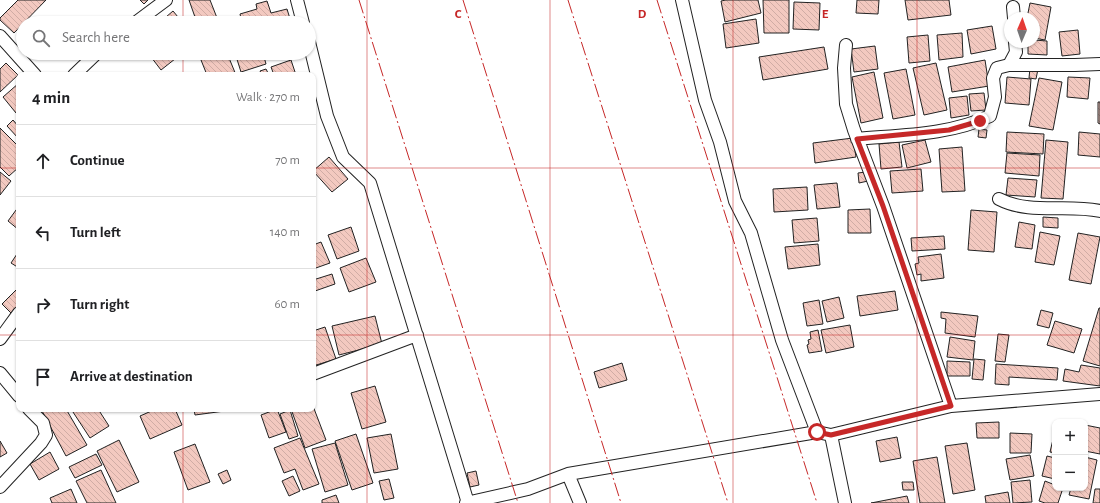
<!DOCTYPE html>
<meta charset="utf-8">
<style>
body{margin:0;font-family:"Alegreya Sans",sans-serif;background:#f2f2f2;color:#202124}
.controls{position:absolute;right:12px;bottom:12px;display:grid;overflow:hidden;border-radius:8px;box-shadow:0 1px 3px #0004}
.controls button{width:36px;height:36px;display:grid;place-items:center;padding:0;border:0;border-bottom:1px solid #e0e0e0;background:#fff;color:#202124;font:20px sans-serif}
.compass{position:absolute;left:1004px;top:12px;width:36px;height:36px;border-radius:50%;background:#fff;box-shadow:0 1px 3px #0004;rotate:2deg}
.stop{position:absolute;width:12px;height:12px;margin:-9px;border:3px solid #c62828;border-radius:50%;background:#fff}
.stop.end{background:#c62828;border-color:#fff;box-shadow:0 1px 4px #0008}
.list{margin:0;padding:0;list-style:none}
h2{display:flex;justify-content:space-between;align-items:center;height:52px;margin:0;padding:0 16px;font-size:17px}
h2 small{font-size:13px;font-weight:400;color:#757577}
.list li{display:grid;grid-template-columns:26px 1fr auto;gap:12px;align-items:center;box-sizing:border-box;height:72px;padding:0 16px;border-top:1px solid #e0e0e0}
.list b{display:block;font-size:15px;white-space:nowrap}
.list em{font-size:13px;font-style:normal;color:#757577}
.icon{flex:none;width:22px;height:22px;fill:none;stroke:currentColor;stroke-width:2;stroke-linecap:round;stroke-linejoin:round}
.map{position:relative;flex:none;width:1100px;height:503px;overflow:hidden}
.search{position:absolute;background:#fff;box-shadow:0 1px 3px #0004;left:16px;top:16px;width:300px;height:44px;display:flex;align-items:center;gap:10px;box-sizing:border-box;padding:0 14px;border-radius:22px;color:#757577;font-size:15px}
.panel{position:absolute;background:#fff;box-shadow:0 1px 3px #0004;left:16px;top:72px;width:300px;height:340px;border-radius:8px}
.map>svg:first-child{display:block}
</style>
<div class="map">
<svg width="1100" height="503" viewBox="0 0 1100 503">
<defs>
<pattern id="building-back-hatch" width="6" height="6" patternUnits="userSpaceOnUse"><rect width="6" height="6" fill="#f3c9c0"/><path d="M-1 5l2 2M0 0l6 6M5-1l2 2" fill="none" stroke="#d0aca5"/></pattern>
</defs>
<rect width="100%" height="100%" fill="#fff"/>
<path fill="url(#building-back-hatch)" stroke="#222" d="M18 0H46L14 33 0 20V18Z
M140 0H148L144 4Z
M189 0H210L219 23H199L198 19 196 20Z
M726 0H758L761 13 725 22 721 1Z
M763 0H789V33H764Z
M857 0H879L878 14 856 13Z
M905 0H949L951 15 908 20Z
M267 1 271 13 287 9 291 22 242 23 240 14 257 9 256 4Z
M794 2 820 3 819 30 793 29Z
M1030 3 1051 7 1045 40 1034 38V18H1027Z
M173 11 183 23H159Z
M756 19 759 43 726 48 723 24Z
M992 26 996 49 971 54 967 30Z
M1078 30 1080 54 1062 56 1059 32Z
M962 33 963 57 939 60 937 35Z
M928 35 930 61 909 63 907 37Z
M1034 40 1047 41V55L1028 54V42H1034Z
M875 46 878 69 854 72 851 49Z
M824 47 828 69 763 80 759 57Z
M148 53H178L180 55 161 70Z
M217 53H227L236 75H207L201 60Z
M235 53H263L266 64 241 72Z
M291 60 296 75H274L271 67Z
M985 60 989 86 952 92 948 67Z
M6 63 18 75 0 92V69Z
M936 63 947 110 924 115 913 68Z
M1030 68 1038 69 1036 79 1029 78Z
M266 69 269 75H262L260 71Z
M906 69 915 115 893 119 884 73Z
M874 72 883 118 861 123 852 77Z
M1007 77 1031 79 1029 105 1005 103Z
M1068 77 1090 78 1088 99 1067 97Z
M1039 78 1062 82 1053 130 1029 126Z
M19 83V110L16 113 3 97Z
M984 93 986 110 971 111 969 94Z
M967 96 969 115 951 118 949 98Z
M1098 102H1100V124L1098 123Z
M13 120 19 127V139L7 126Z
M0 128 19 147V167L9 176 0 167Z
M979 129 987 130 986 138 978 137Z
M1007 132 1044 134 1043 154 1006 152Z
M1079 132 1100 134V157L1078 155Z
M853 138 856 157 815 163 813 143Z
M925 140 931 162 907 168 902 145Z
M1046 140 1068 142 1063 199 1041 198Z
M899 142 902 167 881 169 879 144Z
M962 147 965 191 942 192 939 149Z
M1007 153 1040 155 1039 176 1005 173Z
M329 157 348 179 332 192 313 171Z
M921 169 923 191 892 193 890 171Z
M0 172 11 181 0 195Z
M866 172 868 181 859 183 858 173Z
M1008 178 1037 180 1035 197 1006 195Z
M837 183 840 207 817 209 814 185Z
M807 187 808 210 774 212 773 189Z
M19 206V230L8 221Z
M870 209 871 233H848V210Z
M971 210 997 212 994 252 968 250Z
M1043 217 1058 218V228L1043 227Z
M817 218 819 241 794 243 792 220Z
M1019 222 1035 225 1032 249 1015 247Z
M351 227 359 251 337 259 328 235Z
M1040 232 1060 236 1054 265 1035 262Z
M1078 233 1100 237 1091 284 1069 280Z
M944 236 945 249 912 251 911 238Z
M321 242 330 263 313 269V245Z
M818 244 820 265 788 269 785 247Z
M19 251V268L11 263Z
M941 254 944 278 921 281V274L917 275 915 264 919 263 918 257Z
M366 258 376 282 349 292 340 268Z
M332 274 335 284 315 291 313 280Z
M19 287V308L12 314 2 304Z
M895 291 898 310 860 316 857 296Z
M839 297 844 318 827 322 822 301Z
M819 300 823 324 807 326 803 303Z
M1099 308H1100V366L1083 361Z
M1041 310 1053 313 1049 328 1037 325Z
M941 312 978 316 975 337 945 333 946 319 941 318Z
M375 316 382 344 339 355 332 326Z
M1055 321 1082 329 1074 353 1047 345Z
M850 325 854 347 826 353 821 330Z
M325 327 336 359 313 366V331Z
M818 330 822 351 809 353 807 345 809 344 808 340 811 339 810 332Z
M998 334 1009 335 1005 362 995 361Z
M950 337 975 341 973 360 947 357Z
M974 359 985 360 983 380 972 379Z
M947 361 970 362V376H947Z
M622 363 627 380 599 388 594 372Z
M996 364 1058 368 1057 380 1009 377V385L995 384Z
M1081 365 1100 368V386L1063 381 1065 369 1079 372Z
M375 386 386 422 362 429 351 393Z
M313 406 326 440 305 448 291 409H313Z
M41 409H66L87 445 66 456Z
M71 409H98L109 426 90 438Z
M156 409H175L182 425 150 439 140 416Z
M194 409H232V410L195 415Z
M277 409 286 432 269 438 261 415Z
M290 410 298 436 289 439 280 414Z
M999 422V438H977L976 423Z
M1085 425 1100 428V454L1085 451Z
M1055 431V453L1050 452Z
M1010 433 1032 434 1031 453H1010Z
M356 434 373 483 352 490 335 441Z
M391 434 398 469 374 473 367 438Z
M897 437 901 458 880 462 876 441Z
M300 438 319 484 303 490 295 469 284 473 274 448Z
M119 440 139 482 117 492 97 451Z
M0 441 7 453 0 457Z
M335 443 348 485 325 492 312 449Z
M967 443 975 490 953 494 945 446Z
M195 444 210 482 188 490 174 452Z
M50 452 59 469 39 480 30 464Z
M96 454 102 465 75 478 69 467Z
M1030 455 1034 476 1010 480 1006 459Z
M1047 456 1055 458V479L1042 476Z
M937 457 945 503H920L913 461Z
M1085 457 1097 460 1089 499 1069 495 1071 488H1085Z
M101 470 116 503H87L76 481Z
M227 470 231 480 223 484 218 474Z
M476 471 479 485 470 487 467 473Z
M293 476 300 491 289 496 282 481Z
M389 479 394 498 384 500 379 481Z
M1030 480 1032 502 1013 503 1011 482Z
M1045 481 1055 485V488H1063L1058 503H1045L1039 501Z
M902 482H913L914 490H903Z
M71 489 77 503H52L50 498Z
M1095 489H1100V503H1093Z
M1008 492 1010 503H986L985 496Z
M336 495 339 503H322V500Z
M907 496 909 503H871Z"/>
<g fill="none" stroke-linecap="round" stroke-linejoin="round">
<defs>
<path id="street" d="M297 0 303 23
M682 0 705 100 720 142 735 201 751 233 782 340 817 432
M1013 7 1014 18
M135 23 166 0
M0 36 35 75
M309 42 327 116 343 157 370 183 468 503
M846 45 844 68 846 104 854 130 883 206 951 406
M1009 65 1016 52 1015 42
M74 75 97 53
M857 139C901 135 950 135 990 116L995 97 993 78 997 68 1009 65H1075L1100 64
M999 199C1030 215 1067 204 1100 211
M0 339 19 313
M0 373 19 396
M313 374 417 335
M831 435 845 503
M568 474 580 503
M0 487 41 443 46 435 43 423 29 409
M466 503 528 489 568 474 817 432 831 435 951 406 1100 394"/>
</defs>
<use href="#street" stroke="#222" stroke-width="14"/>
<use href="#street" stroke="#fff" stroke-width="12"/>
<path stroke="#c62828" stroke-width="1" stroke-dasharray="14 3 2 3" stroke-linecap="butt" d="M359 0 518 503
M463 0 621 503
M568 0 728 503
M657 0 817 503"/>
</g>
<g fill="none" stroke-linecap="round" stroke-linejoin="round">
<path stroke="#c62828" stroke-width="5" d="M817 432 831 435 951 406 883 206 857 139 949 130 980 121"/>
</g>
<path fill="none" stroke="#c62828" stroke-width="1" stroke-opacity="0.55" d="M183 0V23M367 0V503M550 0V503M733 0V503M917 0V503M183 53V75M0 168H19M313 168H1100M0 335H19M313 335H1100M183 409V503"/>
<g font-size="13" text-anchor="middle" font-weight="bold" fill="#c62828" stroke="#fff" stroke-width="3" stroke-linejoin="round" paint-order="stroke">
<text x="458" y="18">C</text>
<text x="642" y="18">D</text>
<text x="825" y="18">E</text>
</g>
</svg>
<div class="controls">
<button>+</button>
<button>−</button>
</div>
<svg class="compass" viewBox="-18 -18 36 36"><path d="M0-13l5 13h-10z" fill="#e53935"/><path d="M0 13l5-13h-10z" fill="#757577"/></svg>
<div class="stop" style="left:817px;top:432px"></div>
<div class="stop end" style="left:980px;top:121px"></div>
<div class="search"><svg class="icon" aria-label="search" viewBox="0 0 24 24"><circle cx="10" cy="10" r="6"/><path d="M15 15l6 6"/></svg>Search here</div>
<section class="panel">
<h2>4 min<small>Walk · 270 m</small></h2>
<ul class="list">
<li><svg class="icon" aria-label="ahead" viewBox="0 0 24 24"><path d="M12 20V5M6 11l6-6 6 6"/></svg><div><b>Continue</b></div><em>70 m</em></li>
<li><svg class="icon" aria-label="left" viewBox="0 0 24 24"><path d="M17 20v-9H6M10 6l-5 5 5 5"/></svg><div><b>Turn left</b></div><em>140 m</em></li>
<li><svg class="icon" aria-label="right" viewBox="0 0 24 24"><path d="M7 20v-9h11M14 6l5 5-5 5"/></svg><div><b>Turn right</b></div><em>60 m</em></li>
<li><svg class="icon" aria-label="arrive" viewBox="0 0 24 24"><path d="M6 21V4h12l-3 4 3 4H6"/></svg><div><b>Arrive at destination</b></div></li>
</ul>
</section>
</div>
